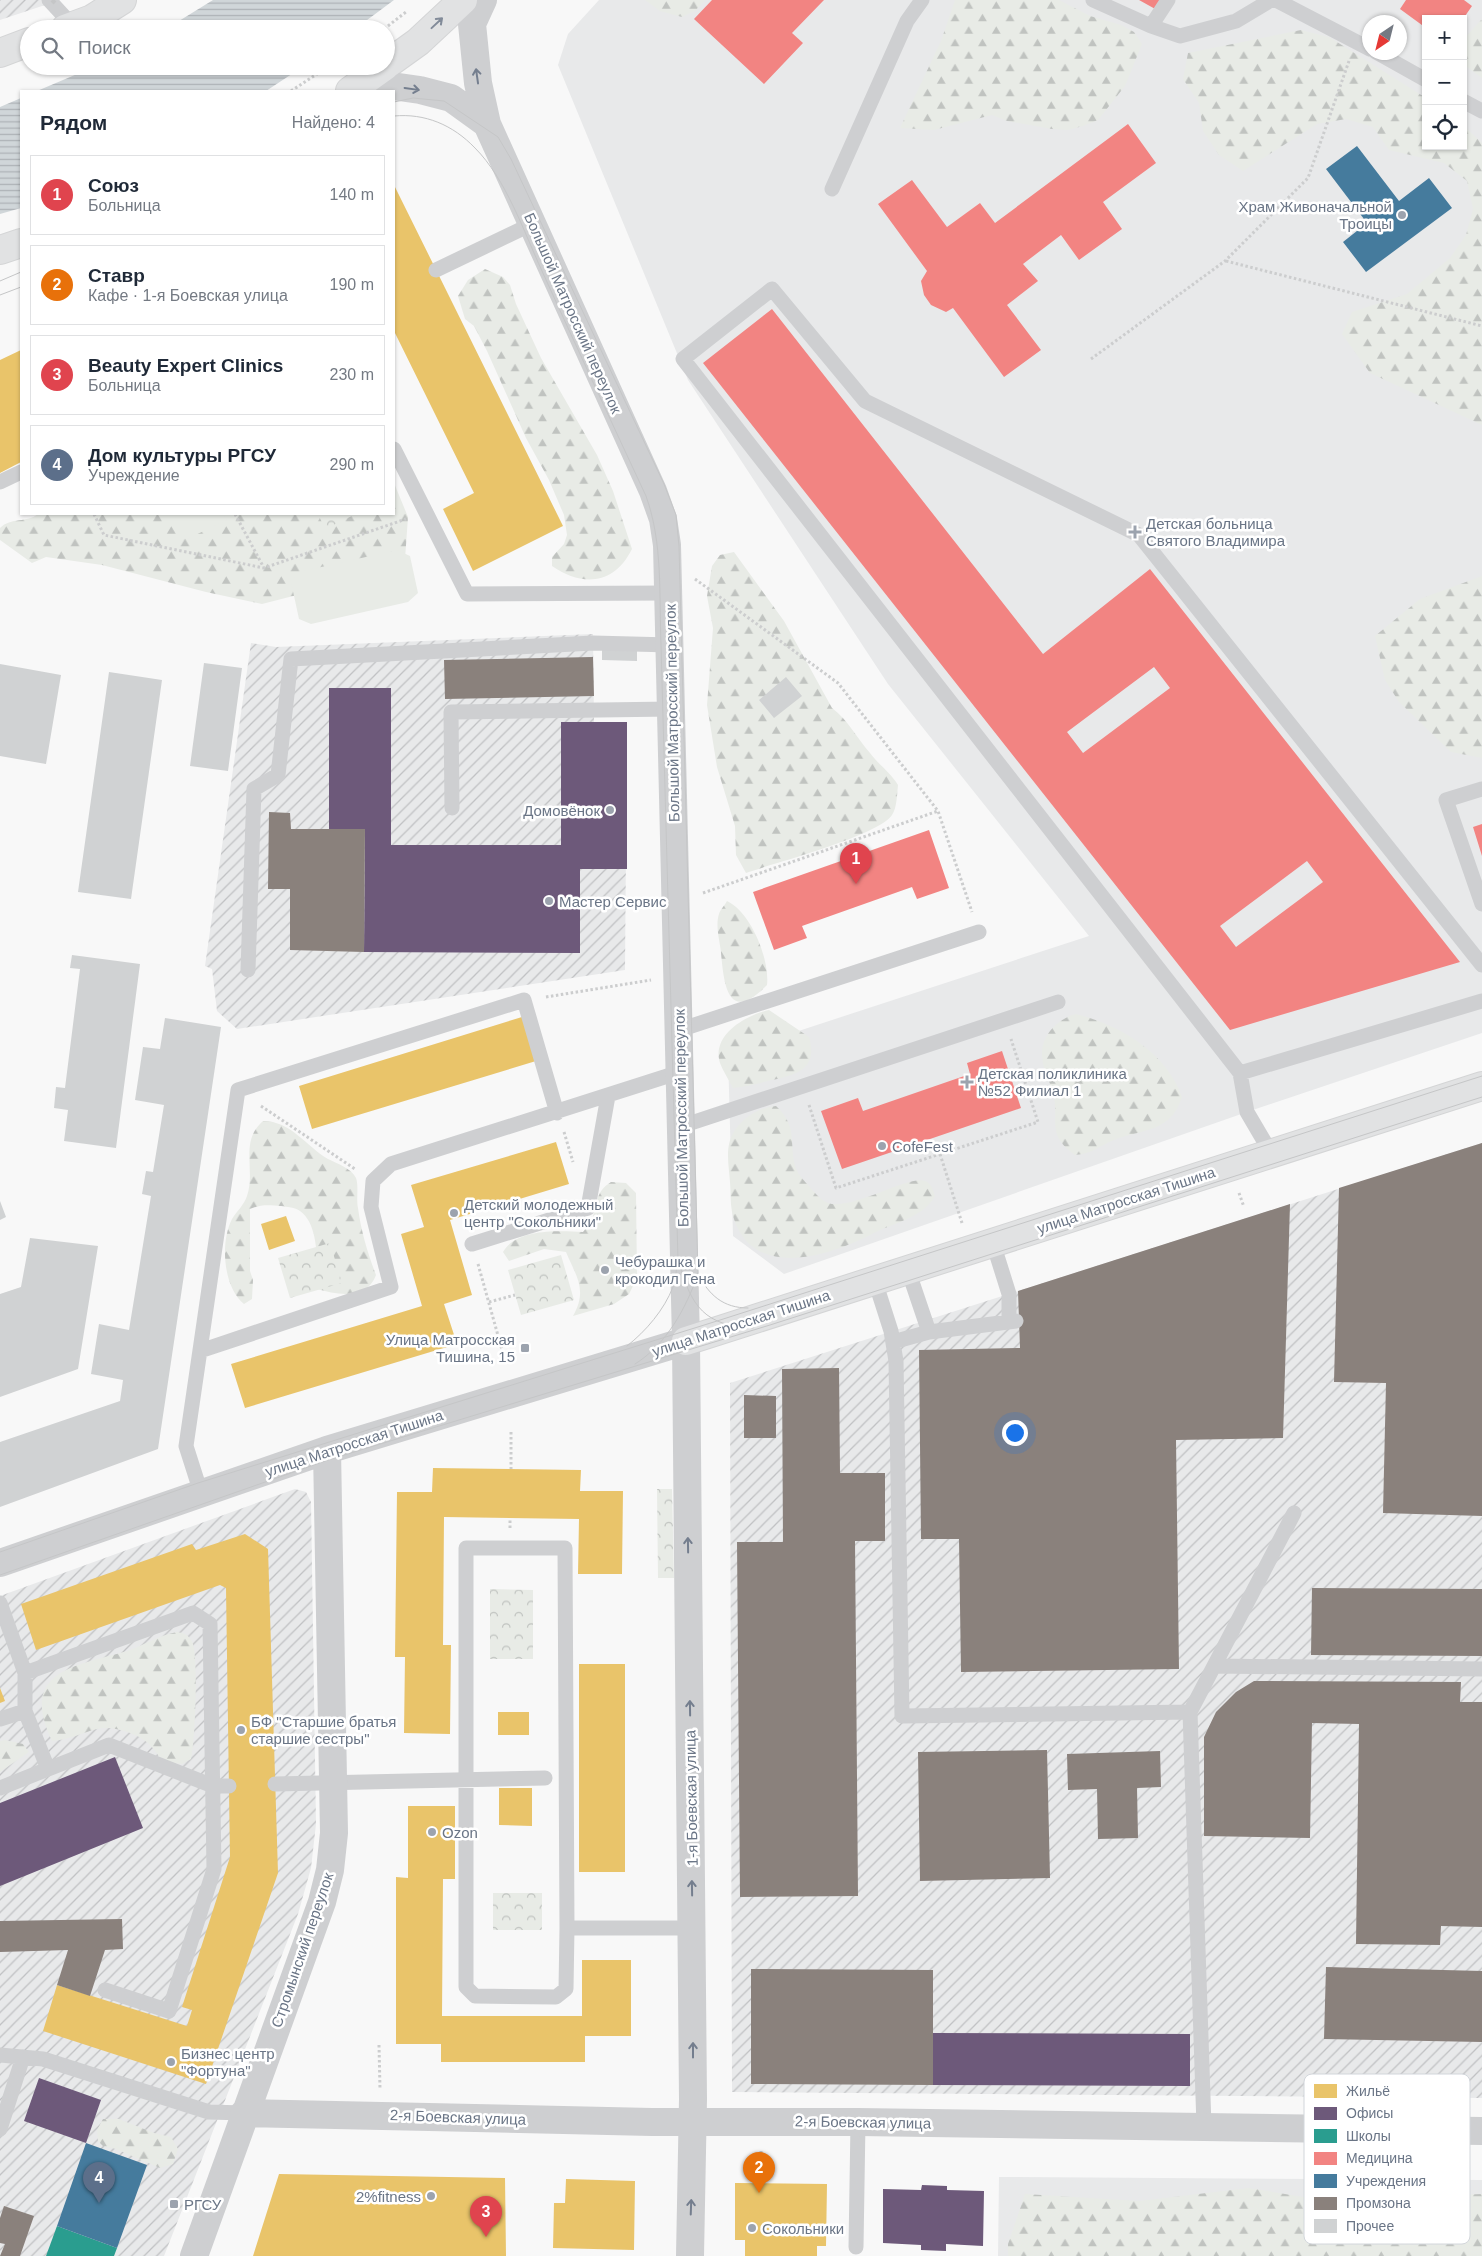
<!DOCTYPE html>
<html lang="ru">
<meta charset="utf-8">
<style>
body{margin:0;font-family:Arial,sans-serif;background:#f6f6f7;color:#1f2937}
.controls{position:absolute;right:15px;top:15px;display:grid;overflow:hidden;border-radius:0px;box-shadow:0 1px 4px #0004}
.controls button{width:45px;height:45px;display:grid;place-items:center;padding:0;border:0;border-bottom:1px solid #e0e1e3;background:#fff;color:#1f2937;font:25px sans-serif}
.compass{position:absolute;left:1362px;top:15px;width:45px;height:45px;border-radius:50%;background:#fff;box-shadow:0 1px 4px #0004;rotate:215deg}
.you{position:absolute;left:1014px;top:1432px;width:18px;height:18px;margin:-12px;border:4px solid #fff;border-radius:50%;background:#1a73e8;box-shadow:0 0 0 8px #1a73e833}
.badge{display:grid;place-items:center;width:32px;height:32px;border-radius:50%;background:#57606d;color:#fff;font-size:16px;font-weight:700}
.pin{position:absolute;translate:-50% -41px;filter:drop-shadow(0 1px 2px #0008)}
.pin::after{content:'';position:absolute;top:26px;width:18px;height:15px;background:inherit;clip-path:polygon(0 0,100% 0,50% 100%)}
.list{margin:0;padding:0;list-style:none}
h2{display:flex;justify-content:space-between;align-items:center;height:65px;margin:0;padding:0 20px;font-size:21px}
h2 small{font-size:16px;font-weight:400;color:#747a83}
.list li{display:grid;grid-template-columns:32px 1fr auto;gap:15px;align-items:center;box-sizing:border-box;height:80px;margin:0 10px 10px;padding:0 10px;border:1px solid #e0e1e3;border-radius:0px}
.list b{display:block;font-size:19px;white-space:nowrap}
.list p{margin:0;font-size:16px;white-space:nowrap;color:#747a83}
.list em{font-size:16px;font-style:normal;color:#747a83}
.icon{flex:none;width:28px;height:28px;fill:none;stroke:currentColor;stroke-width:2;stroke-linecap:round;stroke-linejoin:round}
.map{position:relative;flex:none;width:1482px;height:2256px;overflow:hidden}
.search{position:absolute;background:#fff;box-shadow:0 1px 4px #0004;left:20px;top:20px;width:375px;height:55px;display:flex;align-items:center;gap:12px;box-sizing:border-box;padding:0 18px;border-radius:28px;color:#747a83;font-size:19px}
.panel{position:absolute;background:#fff;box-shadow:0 1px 4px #0004;left:20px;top:90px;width:375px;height:425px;border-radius:0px}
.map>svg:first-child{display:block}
</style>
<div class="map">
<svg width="1482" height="2256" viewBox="0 0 1482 2256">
<defs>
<pattern id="industrial-furrows" width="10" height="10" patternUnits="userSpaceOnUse" patternTransform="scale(1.25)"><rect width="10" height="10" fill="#e8e9ea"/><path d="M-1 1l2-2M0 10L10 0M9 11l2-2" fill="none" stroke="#c0c1c3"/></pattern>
<pattern id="forest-firs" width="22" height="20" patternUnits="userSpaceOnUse" patternTransform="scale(1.25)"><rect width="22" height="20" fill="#e8ebe6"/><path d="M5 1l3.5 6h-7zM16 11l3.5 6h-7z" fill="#c0c3c0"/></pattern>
<pattern id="park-crowns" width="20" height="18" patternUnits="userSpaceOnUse" patternTransform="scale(1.25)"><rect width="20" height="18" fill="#e8ebe6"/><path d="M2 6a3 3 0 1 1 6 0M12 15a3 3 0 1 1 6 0" fill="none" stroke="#c0c3c0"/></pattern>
<pattern id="water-rules" width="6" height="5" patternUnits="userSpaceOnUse" patternTransform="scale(1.25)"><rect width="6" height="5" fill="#d0d6d9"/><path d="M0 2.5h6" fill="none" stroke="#adb2b6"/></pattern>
</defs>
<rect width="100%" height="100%" fill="#f8f8f8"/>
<path fill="#e8e9ea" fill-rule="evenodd" d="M599 0H1482V1033L1247 1112 784 1274 733 1236 728 1054 1089 936 888 684 688 380 558 65 568 34ZM1426 19H1463V146H1426ZM1370 22H1400V52H1370Z
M999 2177 1482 2180V2256H998Z"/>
<path fill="url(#industrial-furrows)" d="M0 0H60L0 20Z
M593 634 594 722H627L625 970 237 1029 217 1011 212 969 205 966 251 643 276 647Z
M1482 1143V2098L732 2092 730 1383Z
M295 1489 306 1492 311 1502 316 1824 311 1868 298 1914 164 2256H0V1596Z"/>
<path fill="url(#forest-firs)" d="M645 0H705L696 10 682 17 660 11Z
M955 0H1059L1090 16 1121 25 1134 32 1142 44 1125 86 1098 120 1083 126 1068 130 1052 129 1007 121 992 115 934 130 900 128 941 41Z
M1482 19V78L1463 64V40Z
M1301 30 1329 37 1426 98V146H1463V125L1482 143V425L1370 373 1342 334 1352 312 1407 294 1450 258 1466 235 1473 209 1467 181 1444 163 1389 150 1373 127 1346 119 1317 124 1243 171 1219 155 1203 131 1199 103 1183 79 1188 53Z
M485 269 503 277 510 285 516 304 541 358 597 455 613 491 632 549C614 585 582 587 552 566V557L564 544 567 535 564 515 549 480 526 438 487 351 474 326 465 319 458 296 468 280Z
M394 483 408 517 405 559 301 594 262 604 206 592 102 565 46 557 32 563 0 540V528C11 517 27 523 38 514H394Z
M734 552 784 621 832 708C849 721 856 737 870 753 879 765 890 772 898 785 897 794 897 808 892 815 878 836 774 863 746 873L736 855 735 826 717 767 707 705 713 628 707 596 712 566 720 555Z
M1482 576V758L1451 752 1399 702 1385 680 1375 636 1420 599Z
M727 901C751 912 770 960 767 985 728 1025 724 985 721 953 720 941 715 926 719 914 720 910 725 905 727 901Z
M769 1010 809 1037C819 1071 794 1075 768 1081 756 1084 745 1087 733 1088 729 1080 723 1071 720 1063 711 1034 747 1015 769 1010Z
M1076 1014C1120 1025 1167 1053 1182 1097 1171 1133 1141 1129 1114 1140 1099 1146 1092 1154 1075 1155 1045 1134 1060 1120 1053 1093 1050 1081 1042 1068 1042 1055 1041 1035 1059 1018 1076 1014Z
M776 1106C798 1127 789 1141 795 1166 798 1176 807 1183 813 1191 817 1195 822 1201 828 1203 852 1211 908 1175 925 1181 931 1183 933 1190 935 1196 923 1218 893 1223 872 1234 827 1257 749 1282 732 1212 730 1202 731 1192 730 1182 729 1165 724 1146 735 1130 745 1116 759 1108 776 1106Z
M263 1121C291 1121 306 1146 328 1159 338 1164 351 1168 356 1178 359 1186 356 1199 358 1208 361 1231 368 1254 376 1275 367 1300 338 1295 317 1289 317 1267 320 1225 300 1211 295 1207 287 1207 281 1206 269 1205 261 1204 250 1209V1271L253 1280 252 1299 244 1304C223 1287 220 1242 232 1219 237 1211 244 1205 247 1196 256 1170 239 1142 263 1121Z
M611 1182 626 1183 636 1193 637 1278 629 1294 614 1304 573 1316C588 1290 576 1276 566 1252L544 1249 509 1261 503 1252C517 1228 559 1231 583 1232 586 1228 590 1224 592 1219 598 1203 595 1192 611 1182Z
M177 1632C184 1633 189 1635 192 1642 199 1654 195 1743 191 1759L182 1764 163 1762C159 1757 156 1751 151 1746 140 1734 113 1725 97 1729 81 1733 69 1740 52 1741 17 1668 80 1666 130 1650 146 1644 160 1635 177 1632Z
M5 1740 23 1744 29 1752 0 1772V1741Z
M103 2119H119L154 2133 171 2137 178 2149 173 2164 160 2168 116 2149 103 2146 98 2141 97 2130Z
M1249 2188 1321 2200 1482 2194V2256H1008V2244L1025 2194 1139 2201Z"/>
<path fill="url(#park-crowns)" d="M318 514H356L325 529Z
M330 1243 342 1283 290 1298 278 1258Z
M561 1255 574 1300 521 1315 508 1270Z
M657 1489H672L674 1578H658Z
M490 1589 533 1590V1659H490Z
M493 1893H542V1930H493Z"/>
<path fill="#e8ebe6" d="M173 514H223L227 520 187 539Z
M397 550 410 556 418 593 408 602 311 624 299 619 291 582 299 572Z"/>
<path fill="url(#water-rules)" d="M213 0H394L355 29H166Z
M96 66H304L266 91H37Z
M21 98V208L0 214V107Z"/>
<path fill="#e9c46a" d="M394 185 563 526 473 571 443 509 474 493 394 331Z
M21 350V462L0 473V360Z
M522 1017 536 1061 312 1129 299 1086Z
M556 1142 569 1184 450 1220 472 1295 444 1304 457 1344 245 1408 231 1364 422 1306 401 1234 424 1227 411 1185Z
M286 1216 295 1241 269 1250 261 1224Z
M433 1468 581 1470 580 1491H623L622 1574H578L579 1519 444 1517 443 1645H451L450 1734 404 1733 405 1657H395L397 1492H432Z
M245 1534 268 1549 278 1873 206 2084 43 2031 57 1985 187 2026 192 2010 182 2007 230 1857 226 1588 220 1585 36 1650 21 1604 192 1544 196 1550Z
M579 1664H625V1872H579Z
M0 1688 5 1701 0 1703Z
M498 1712H529V1735H498Z
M499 1788H532V1826L499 1825Z
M408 1806H455V1879H443L442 2016H582V1960H631V2036H585V2062H441V2044H396V1877L408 1878Z
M279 2174 505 2178 506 2256H253Z
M566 2179 635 2181 634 2250 553 2248 554 2203H565Z
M735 2183 827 2184 826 2246H817V2256H745V2240H735Z"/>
<path fill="#6d597a" d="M329 688H391V845H561V722H627V869H580V953L364 952 365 829H329Z
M115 1757 143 1828 0 1886V1803Z
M933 2033 1190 2034V2086L933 2085Z
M39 2078 101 2100 86 2143 24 2121Z
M922 2185 947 2186V2190L984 2191 983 2246 946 2244V2251L921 2250V2245L883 2243V2189L921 2190Z"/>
<path fill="#2a9d8f" d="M57 2226 117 2248 114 2256H46Z"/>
<path fill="#f28482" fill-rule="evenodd" d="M712 0H824L792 33 803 43 764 84 694 19Z
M1139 0H1163L1157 10Z
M1406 0H1464L1472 6 1463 19H1426V28L1400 9Z
M1128 124 1156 163 1103 202 1122 229 1079 260 1061 235 1023 264 1038 281 1007 305 1041 350 1004 377 953 308 946 312 931 305 924 295 921 281 927 271 878 204 912 180 947 227 980 203 995 223Z
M772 309 1043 654 1150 569 1460 962 1230 1030 703 363ZM1154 667 1170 688 1083 753 1067 732ZM1307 861 1323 882 1236 947 1220 926Z
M1482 824V856L1473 827Z
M929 830 949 888 917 899 912 887 802 926 807 938 774 950 753 892Z
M1002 1051 1021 1108 842 1169 821 1111 858 1098 863 1111 970 1074 967 1063Z"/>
<path fill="#457b9d" d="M1357 146 1399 201 1429 178 1452 208 1366 272 1343 242 1367 223 1326 169Z
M86 2143 147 2165 117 2248 57 2226Z"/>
<path fill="#8a817c" d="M593 657 594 696 445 699 444 660Z
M269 812 290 813 291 829H365L364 952 290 950V889H268Z
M1482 1143V1516L1383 1513 1386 1383 1334 1382 1339 1188Z
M1290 1204 1283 1438 1176 1440 1179 1669 961 1672 959 1539H921L919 1350 1020 1348 1018 1291Z
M839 1368 840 1473H885V1541H855L858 1896 740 1897 737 1542H783L782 1369Z
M744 1395 776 1396V1438H744Z
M1312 1588 1482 1589V1656L1311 1655Z
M1254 1681 1461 1682 1460 1702H1482V1927L1441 1926 1440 1945 1356 1944 1359 1724 1312 1723 1310 1838 1204 1836V1737L1216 1712 1236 1692Z
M1047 1750 1050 1878 920 1881 918 1752Z
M1160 1751 1161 1787 1137 1788 1138 1838 1098 1839 1097 1789 1068 1790 1067 1754Z
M122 1919 123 1949 105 1950 90 1996 57 1985 68 1950 0 1952V1921Z
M1326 1967 1482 1971V2042L1324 2039Z
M751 1969 933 1970V2085L751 2084Z
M4 2206 34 2216 20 2256H0L5 2244 0 2243V2218Z"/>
<path fill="#d0d2d3" d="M602 648H637V661L602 660Z
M204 663 242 668 228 771 190 766Z
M0 664 61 675 46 764 0 756Z
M109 672 162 680 131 899 78 892Z
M786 677 802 696 774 718 759 700Z
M72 955 140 964 116 1148 64 1141 68 1110 54 1108 56 1087 65 1088 80 969 70 968Z
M165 1018 221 1027 158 1449 0 1507V1442L120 1401 123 1380 91 1374 99 1324 129 1330 151 1196 142 1194 146 1171 153 1172 164 1105 135 1100 143 1047 160 1049Z
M0 1201 6 1217 0 1220Z
M30 1238 98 1246 78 1369 0 1397V1294L21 1287Z"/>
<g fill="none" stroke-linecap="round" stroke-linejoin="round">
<defs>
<path id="secondary" d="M65 29 92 19 122 0
M0 53 29 42
M386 65 418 42 463 0
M350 91 385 66
M0 250 21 243
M686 1341 1482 1086"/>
</defs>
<use href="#secondary" stroke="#d4d5d6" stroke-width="30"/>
<path stroke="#cccdce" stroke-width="3" stroke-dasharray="2.5 2.5" stroke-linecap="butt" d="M384 29 406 12
M291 91 329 66
M1226 261 1482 326
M1091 359 1225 261 1308 178 1349 61
M94 514 104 535 264 568 406 519
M235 514 264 568
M695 579 838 683 938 811 972 912
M703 893 938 811
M546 997 651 980
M809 1105 836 1188 1038 1122 1011 1039
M261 1106 355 1169
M564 1132 573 1162
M940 1154 962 1223
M1239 1193 1244 1207
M478 1264 504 1357
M489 1302 515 1295
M511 1432V1469
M510 1528V1519
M379 2045 380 2089
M1322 2075 1323 2101
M760 2183 761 2151"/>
<path stroke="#cecfd1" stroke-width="15" d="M49 0 73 26
M1093 0 1151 26 1168 0
M1276 0 1370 49
M1151 26 1180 36 1236 21 1271 0
M1376 52 1426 80
M1463 101 1482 111
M832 189 907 21 922 0
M436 270 532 224
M394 449 467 594 669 593
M0 482 21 472
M1482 789 1446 800 1482 904
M452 808 451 712 672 709
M248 970 254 789 278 775 291 659 593 643 671 645
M679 1030 979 932
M1240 1073 1482 1001
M682 1126 1058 1002
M1271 1153 1247 1112 1240 1073 683 359 772 289 865 401 1139 535 1482 965
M993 1243 1009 1294V1322
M472 1244 588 1208 608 1096
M908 1270 929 1332
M875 1281 891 1331 896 1361 902 1716 1190 1712
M893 1342 929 1332 1016 1321
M200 1351 391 1287 371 1207 373 1181 391 1164 680 1072
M201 1493 186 1446 238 1090 524 1000 557 1113
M0 1603 25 1673 193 1613 210 1624 214 1869 169 2011 105 1990
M1215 1666 1482 1669
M0 1719 25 1711
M48 1769 109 1745 213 1786H229
M275 1784 545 1778
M0 1788 48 1769 25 1711V1673
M567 1928 566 1989 556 1997 475 1996 466 1987V1548H565L567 1928H692
M0 2055 43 2059 209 2112 244 2113
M1204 2126 1190 1712 1294 1513
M0 2129 23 2057
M856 2247 858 2122"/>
<path stroke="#cecfd1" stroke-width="28" d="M483 0 472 24 478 83 487 124 653 491 663 519 667 545 686 1341 693 2099 690 2256
M364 82 420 90 451 98 487 124
M0 1563 327 1450 686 1341
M244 2113 652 2122H858L1482 2131
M194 2256 322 1902 330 1870 334 1833 327 1450"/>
<use href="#secondary" stroke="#e1e2e3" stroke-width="28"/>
<path stroke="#c5c6c7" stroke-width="1" d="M394 102 413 98 444 101 498 137 511 159 664 484 676 515 679 546 698 1274C686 1308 667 1344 635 1364
M394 116C425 113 453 125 475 148 506 179 524 232 542 271 576 346 611 421 646 496 663 543 659 595 661 645L678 1260C676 1269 676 1279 673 1287 664 1310 646 1331 627 1346
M0 281 21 272
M0 295 21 287
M679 1262C691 1307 705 1326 753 1328
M698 1274C709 1295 723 1308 748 1308
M0 1552 198 1483 717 1321 1482 1076
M0 1575 328 1460 770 1325 1482 1097"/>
<path stroke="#c5c6c7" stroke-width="4" stroke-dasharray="8 4" stroke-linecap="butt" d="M52 0 55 3"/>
</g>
<defs><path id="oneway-shaft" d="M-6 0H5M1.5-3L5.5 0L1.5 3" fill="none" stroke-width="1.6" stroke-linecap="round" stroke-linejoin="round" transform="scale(1.25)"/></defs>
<use stroke="#828b99" href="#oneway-shaft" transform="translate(437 23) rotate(-43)"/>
<g stroke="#747e8e">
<use href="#oneway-shaft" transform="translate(477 76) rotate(-98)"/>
<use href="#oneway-shaft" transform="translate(412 89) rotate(8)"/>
<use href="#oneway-shaft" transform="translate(688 1545) rotate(-91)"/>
<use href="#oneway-shaft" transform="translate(690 1708) rotate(-91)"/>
<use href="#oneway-shaft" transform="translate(692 1888) rotate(-91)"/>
<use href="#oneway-shaft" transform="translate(693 2050) rotate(-90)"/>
<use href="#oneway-shaft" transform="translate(691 2207) rotate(-88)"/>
</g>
<g fill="#9ca3ae" stroke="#fff" stroke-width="2">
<circle cx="1402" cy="215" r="5"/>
<path d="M1132.5 524.5h5v5h5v5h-5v5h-5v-5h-5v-5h5z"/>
<circle cx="610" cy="810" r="5"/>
<circle cx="549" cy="901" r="5"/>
<path d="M964.5 1074.5h5v5h5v5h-5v5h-5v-5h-5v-5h5z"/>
<circle cx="882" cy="1146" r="5"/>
<circle cx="454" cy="1213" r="5"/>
<circle cx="605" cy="1270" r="5"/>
<rect x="520" y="1343" width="10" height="10" rx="2.5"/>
<circle cx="241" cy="1730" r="5"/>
<circle cx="432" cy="1832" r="5"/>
<circle cx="171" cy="2062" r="5"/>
<circle cx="431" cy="2196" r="5"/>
<rect x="169" y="2199" width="10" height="10" rx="2.5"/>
<circle cx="752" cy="2228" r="5"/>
</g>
<g text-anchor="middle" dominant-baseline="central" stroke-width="5" stroke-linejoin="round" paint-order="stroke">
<g font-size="15" fill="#6a7586" stroke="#fff" text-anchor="start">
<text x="1392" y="206" text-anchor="end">Храм Живоначальной<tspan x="1392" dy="17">Троицы</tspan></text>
<text x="1146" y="523">Детская больница<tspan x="1146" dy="17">Святого Владимира</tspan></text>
<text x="600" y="810" text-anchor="end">Домовёнок</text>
<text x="559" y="901">Мастер Сервис</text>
<text x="978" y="1073">Детская поликлиника<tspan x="978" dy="17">№52 Филиал 1</tspan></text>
<text x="892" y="1146">CofeFest</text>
<text x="464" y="1204">Детский молодежный<tspan x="464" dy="17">центр "Сокольники"</tspan></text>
<text x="615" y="1261">Чебурашка и<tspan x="615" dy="17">крокодил Гена</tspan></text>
<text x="515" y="1339" text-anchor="end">Улица Матросская<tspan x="515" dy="17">Тишина, 15</tspan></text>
<text x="251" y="1721">БФ "Старшие братья<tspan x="251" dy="17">старшие сестры"</tspan></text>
<text x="442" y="1832">Ozon</text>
<text x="181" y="2053">Бизнес центр<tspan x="181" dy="17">"Фортуна"</tspan></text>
<text x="421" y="2196" text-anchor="end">2%fitness</text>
<text x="184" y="2204">РГСУ</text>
<text x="762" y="2228">Сокольники</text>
</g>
<g font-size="15" fill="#6a7586" stroke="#fff">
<text transform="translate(573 313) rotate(66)">Большой Матросский переулок</text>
<text transform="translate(672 713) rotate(-91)">Большой Матросский переулок</text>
<text transform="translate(681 1118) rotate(-91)">Большой Матросский переулок</text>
<text transform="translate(1126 1200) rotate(-18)">улица Матросская Тишина</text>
<text transform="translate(741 1323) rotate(-18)">улица Матросская Тишина</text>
<text transform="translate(354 1443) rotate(-18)">улица Матросская Тишина</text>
<text transform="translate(691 1798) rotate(-91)">1-я Боевская улица</text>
<text transform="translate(302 1950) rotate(-71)">Стромынский переулок</text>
<text transform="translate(458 2117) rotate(2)">2-я Боевская улица</text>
<text transform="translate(863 2122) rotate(1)">2-я Боевская улица</text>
</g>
</g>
<rect x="1304" y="2074" width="166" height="170" rx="8" fill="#fff" stroke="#d2d6db" stroke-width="1"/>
<rect x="1314" y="2084" width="23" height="14" fill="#e9c46a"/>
<rect x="1314" y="2107" width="23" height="13" fill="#6d597a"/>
<rect x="1314" y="2129" width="23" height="14" fill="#2a9d8f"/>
<rect x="1314" y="2152" width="23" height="13" fill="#f28482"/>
<rect x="1314" y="2174" width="23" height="14" fill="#457b9d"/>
<rect x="1314" y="2197" width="23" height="13" fill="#8a817c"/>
<rect x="1314" y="2219" width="23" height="14" fill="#d0d2d3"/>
<g font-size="14" fill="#6a7586">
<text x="1346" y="2096">Жильё</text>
<text x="1346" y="2118">Офисы</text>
<text x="1346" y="2141">Школы</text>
<text x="1346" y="2163">Медицина</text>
<text x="1346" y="2186">Учреждения</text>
<text x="1346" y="2208">Промзона</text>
<text x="1346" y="2231">Прочее</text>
</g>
</svg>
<div class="controls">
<button>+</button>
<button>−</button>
<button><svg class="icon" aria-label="locate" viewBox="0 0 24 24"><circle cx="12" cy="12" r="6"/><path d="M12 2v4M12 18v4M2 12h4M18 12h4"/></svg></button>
</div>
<svg class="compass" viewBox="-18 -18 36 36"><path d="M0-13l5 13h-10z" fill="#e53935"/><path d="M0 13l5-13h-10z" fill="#747a83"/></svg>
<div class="you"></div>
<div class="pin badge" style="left:856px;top:884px;background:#e0444e">1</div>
<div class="pin badge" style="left:759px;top:2193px;background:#e8710a">2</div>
<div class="pin badge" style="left:486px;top:2237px;background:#e0444e">3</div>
<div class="pin badge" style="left:99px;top:2203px;background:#5c6f8a">4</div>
<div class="search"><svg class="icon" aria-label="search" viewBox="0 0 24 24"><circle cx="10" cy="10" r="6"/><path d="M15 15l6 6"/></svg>Поиск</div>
<section class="panel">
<h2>Рядом<small>Найдено: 4</small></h2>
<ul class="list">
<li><span class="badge" style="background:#e0444e">1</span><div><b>Союз</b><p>Больница</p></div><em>140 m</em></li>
<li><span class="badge" style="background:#e8710a">2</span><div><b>Ставр</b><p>Кафе · 1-я Боевская улица</p></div><em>190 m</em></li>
<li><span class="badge" style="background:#e0444e">3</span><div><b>Beauty Expert Clinics</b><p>Больница</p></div><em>230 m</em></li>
<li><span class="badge" style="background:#5c6f8a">4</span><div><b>Дом культуры РГСУ</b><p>Учреждение</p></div><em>290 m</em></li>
</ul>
</section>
</div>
